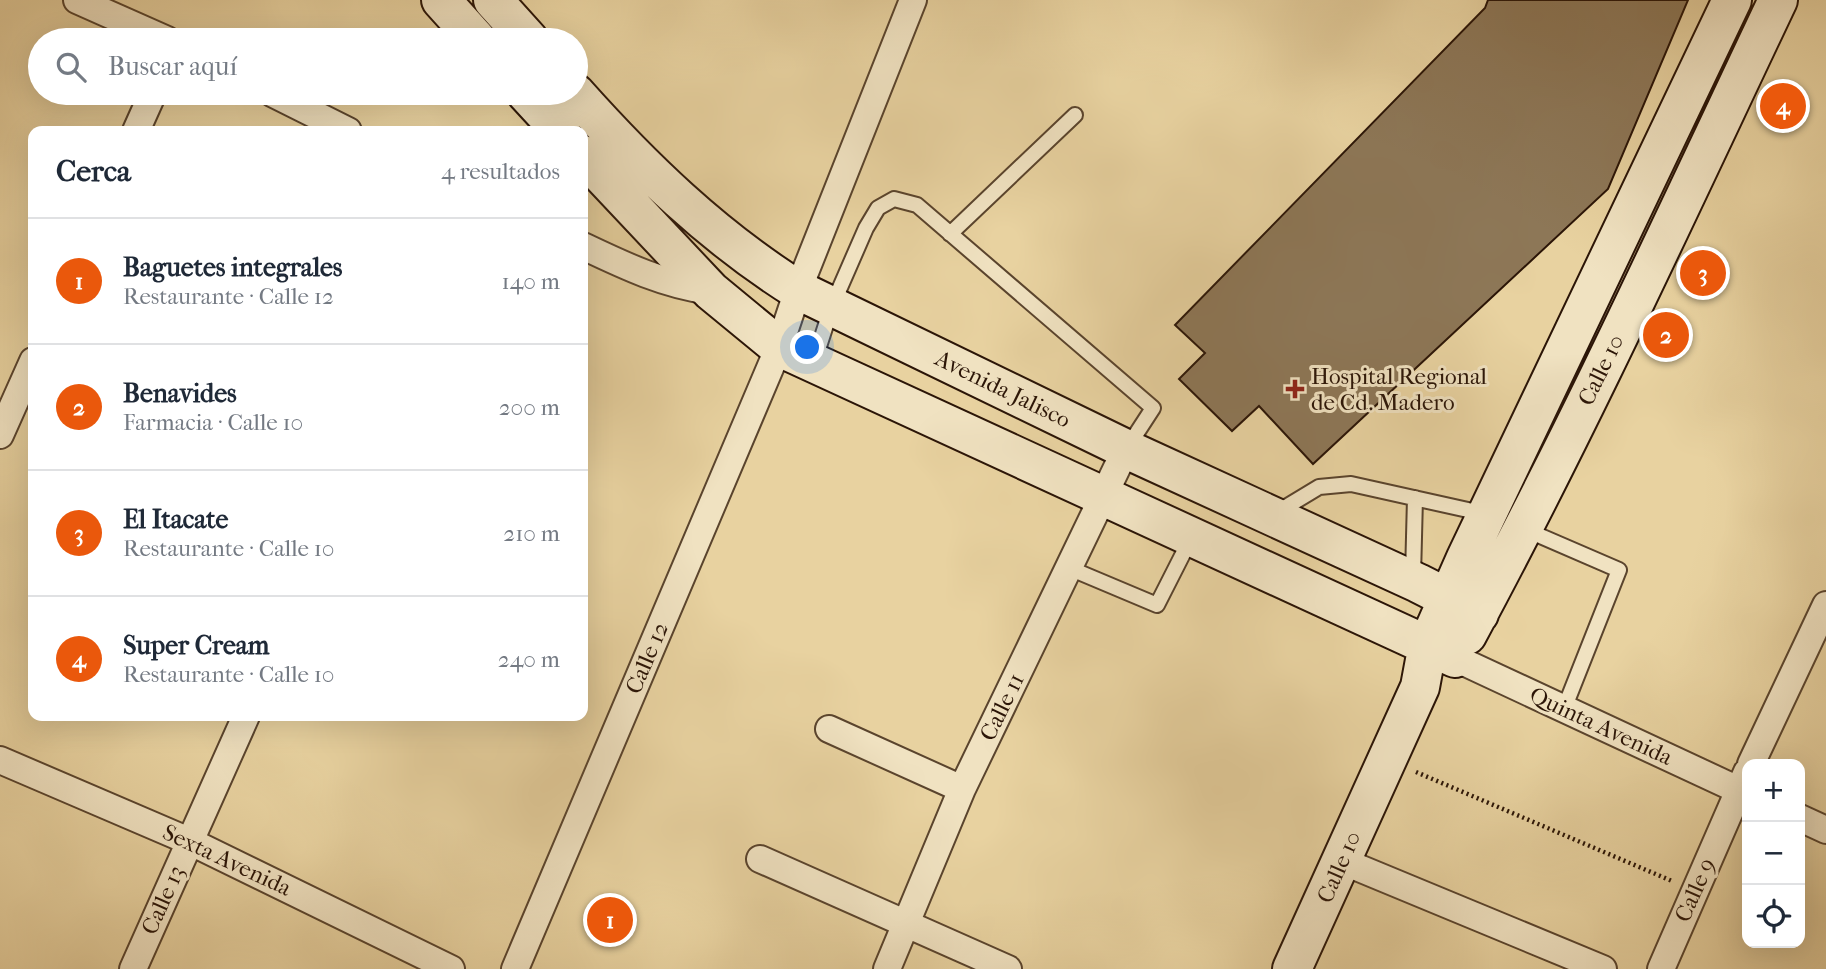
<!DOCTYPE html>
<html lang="es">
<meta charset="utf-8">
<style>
body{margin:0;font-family:"IM FELL French Canon",serif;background:#f2f2f3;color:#1f2937}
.controls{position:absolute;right:21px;bottom:21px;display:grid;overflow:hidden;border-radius:14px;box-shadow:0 7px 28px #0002}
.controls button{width:63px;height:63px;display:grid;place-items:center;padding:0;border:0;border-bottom:2px solid #e0e1e3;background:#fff;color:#1f2937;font:35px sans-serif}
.you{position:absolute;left:808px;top:348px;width:24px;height:24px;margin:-18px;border:5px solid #fff;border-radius:50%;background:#1a73e8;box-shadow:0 0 0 10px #1a73e833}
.badge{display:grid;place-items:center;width:46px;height:46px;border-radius:50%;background:#ea580c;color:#fff;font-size:23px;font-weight:700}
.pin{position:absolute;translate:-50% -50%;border:4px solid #fff;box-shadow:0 2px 7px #0006}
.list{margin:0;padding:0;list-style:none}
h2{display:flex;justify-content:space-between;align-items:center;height:91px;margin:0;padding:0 28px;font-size:30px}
h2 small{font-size:23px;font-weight:400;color:#747a83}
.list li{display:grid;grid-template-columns:46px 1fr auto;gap:21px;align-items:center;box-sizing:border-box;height:126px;padding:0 28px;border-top:2px solid #e0e1e3}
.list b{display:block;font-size:26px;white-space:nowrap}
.list p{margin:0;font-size:23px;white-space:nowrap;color:#747a83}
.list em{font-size:23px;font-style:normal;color:#747a83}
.icon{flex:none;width:38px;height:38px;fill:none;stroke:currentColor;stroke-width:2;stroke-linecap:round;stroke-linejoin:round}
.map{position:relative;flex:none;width:1826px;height:969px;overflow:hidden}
.search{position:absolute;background:#fff;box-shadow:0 7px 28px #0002;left:28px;top:28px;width:560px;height:77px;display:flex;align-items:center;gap:18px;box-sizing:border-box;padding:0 24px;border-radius:38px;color:#747a83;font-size:26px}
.panel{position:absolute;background:#fff;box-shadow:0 7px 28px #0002;left:28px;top:126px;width:560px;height:595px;border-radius:14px}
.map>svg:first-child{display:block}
</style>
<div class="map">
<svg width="1826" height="969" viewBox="0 0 1826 969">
<rect width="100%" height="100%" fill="#e8d2a0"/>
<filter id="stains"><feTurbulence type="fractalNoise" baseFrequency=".00286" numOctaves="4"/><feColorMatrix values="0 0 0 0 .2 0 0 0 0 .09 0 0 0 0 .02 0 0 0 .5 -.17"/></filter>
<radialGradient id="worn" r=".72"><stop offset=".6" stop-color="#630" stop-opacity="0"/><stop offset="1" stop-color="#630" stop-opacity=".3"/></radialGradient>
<path fill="#8d7757" stroke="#2b1507" stroke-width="2" d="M1488 0H1688L1608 189 1313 464 1259 406 1232 431 1179 379 1205 353 1175 325 1485 8Z"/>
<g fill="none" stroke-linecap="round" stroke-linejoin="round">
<defs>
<path id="lane" d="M950 234 1075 115
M814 362 832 306 866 228 878 208 894 199 917 205 1153 408 1127 448
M1276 513 1319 487 1351 484 1486 514
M1524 529 1619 570 1564 709
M1069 568 1157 605 1191 538
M1413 576 1415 498"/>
<path id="street" d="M77 0 167 40
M272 93 348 131
M136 131 153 93
M583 246C625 266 665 285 711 291
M0 435 33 361
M1455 658 1747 794
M829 729 962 789
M0 760 189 841 451 969
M1751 764 1826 605
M1800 818 1826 830
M760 859 1008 969
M1342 861 1603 969
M133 969 246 716
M515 969 779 347 798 290 913 0
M887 969 962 789 1126 449
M1661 969 1747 772"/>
<path id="secondary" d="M441 0 477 40
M493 0 529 40
M526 93 561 131
M575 93C641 167 713 237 798 290L1126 449 1418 583 1479 614
M583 155 711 291 779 347 1455 658
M1467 635C1579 427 1677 213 1778 0
M1292 969 1420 687 1428 644 1466 558 1732 0"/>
</defs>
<use href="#lane" stroke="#5a442d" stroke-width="18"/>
<use href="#street" stroke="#5a442d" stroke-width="30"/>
<use href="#secondary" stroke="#2b1507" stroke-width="42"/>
<path stroke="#2b1507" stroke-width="4.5" stroke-dasharray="2 3.5" stroke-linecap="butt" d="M1416 772 1672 881"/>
<use href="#lane" stroke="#f0e2c1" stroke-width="14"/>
<use href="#street" stroke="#f0e2c1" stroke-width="26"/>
<use href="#secondary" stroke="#f0e2c1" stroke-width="38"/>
</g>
<path fill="#8f2418" stroke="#f0e2c1" stroke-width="2.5" d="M1291.5 378.5h7v7h7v7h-7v7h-7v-7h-7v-7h7z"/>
<g text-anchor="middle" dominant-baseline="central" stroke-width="6" stroke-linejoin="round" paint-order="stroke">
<g font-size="23" fill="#2b1507" stroke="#f0e2c1">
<text transform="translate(1601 370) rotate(-64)">Calle 10</text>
<text transform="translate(1003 389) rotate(26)">Avenida Jalisco</text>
<text transform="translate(647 658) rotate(-67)">Calle 12</text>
<text transform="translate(1002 707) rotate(-64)">Calle 11</text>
<text transform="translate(1601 726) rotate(25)">Quinta Avenida</text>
<text transform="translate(227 860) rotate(25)">Sexta Avenida</text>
<text transform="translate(1339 867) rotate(-66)">Calle 10</text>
<text transform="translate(1695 890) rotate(-66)">Calle 9</text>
<text transform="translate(163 900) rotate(-66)">Calle 13</text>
</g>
<g font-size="23" fill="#2b1507" stroke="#f0e2c1" text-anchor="start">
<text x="1311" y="376">Hospital Regional<tspan x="1311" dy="26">de Cd. Madero</tspan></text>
</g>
</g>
<rect width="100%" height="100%" filter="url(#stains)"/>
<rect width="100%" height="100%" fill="url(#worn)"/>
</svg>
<div class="controls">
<button>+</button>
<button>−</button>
<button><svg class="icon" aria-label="locate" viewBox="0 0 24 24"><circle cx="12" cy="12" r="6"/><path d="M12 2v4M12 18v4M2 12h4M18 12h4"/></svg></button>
</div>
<div class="you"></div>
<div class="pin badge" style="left:610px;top:920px">1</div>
<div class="pin badge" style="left:1666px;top:335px">2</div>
<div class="pin badge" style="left:1703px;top:273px">3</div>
<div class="pin badge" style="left:1783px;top:106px">4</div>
<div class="search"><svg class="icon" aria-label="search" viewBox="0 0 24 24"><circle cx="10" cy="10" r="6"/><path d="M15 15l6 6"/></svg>Buscar aquí</div>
<section class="panel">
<h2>Cerca<small>4 resultados</small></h2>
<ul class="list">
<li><span class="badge">1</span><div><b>Baguetes integrales</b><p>Restaurante · Calle 12</p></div><em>140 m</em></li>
<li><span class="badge">2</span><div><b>Benavides</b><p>Farmacia · Calle 10</p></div><em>200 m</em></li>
<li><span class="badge">3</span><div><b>El Itacate</b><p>Restaurante · Calle 10</p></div><em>210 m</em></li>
<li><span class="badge">4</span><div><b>Super Cream</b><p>Restaurante · Calle 10</p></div><em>240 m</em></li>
</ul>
</section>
</div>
